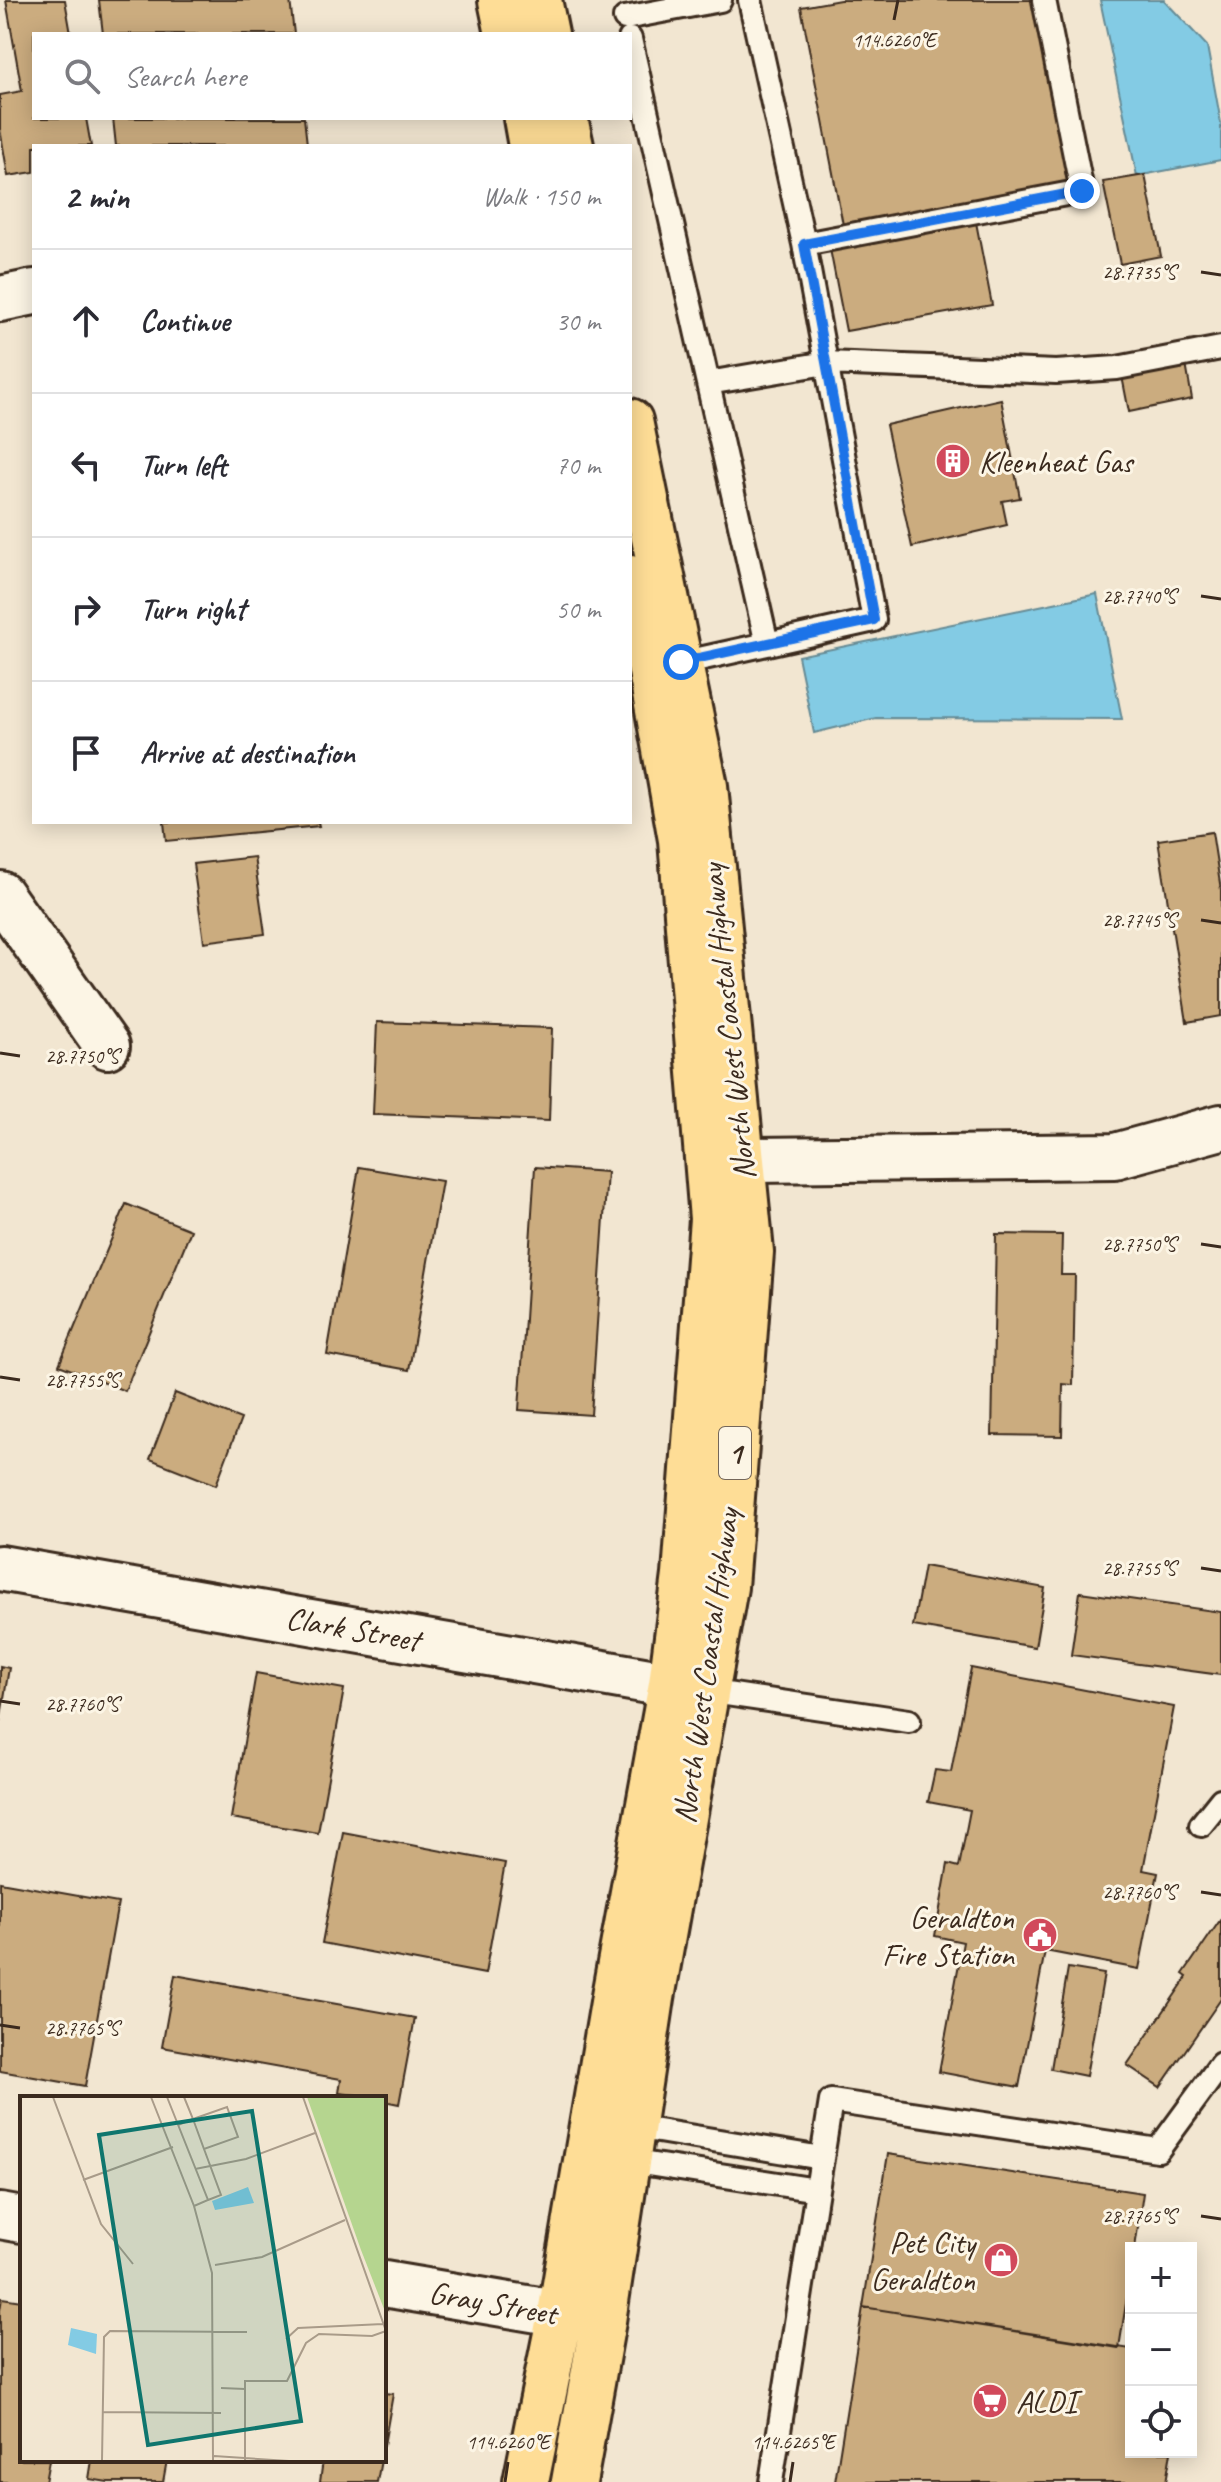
<!DOCTYPE html>
<meta charset="utf-8">
<style>
body{margin:0;font-family:Caveat,sans-serif;background:#f2f2f3;color:#2b2b33}
.controls{position:absolute;right:24px;bottom:24px;display:grid;overflow:hidden;border-radius:0px;box-shadow:0 4px 20px #0003}
.controls button{width:72px;height:72px;display:grid;place-items:center;padding:0;border:0;border-bottom:2px solid #e1e1e2;background:#fff;color:#2b2b33;font:40px sans-serif}
.stop{position:absolute;width:24px;height:24px;margin:-18px;border:6px solid #1a73e8;border-radius:50%;background:#fff}
.stop.end{background:#1a73e8;border-color:#fff;box-shadow:0 2px 8px #0008}
.list{margin:0;padding:0;list-style:none}
h2{display:flex;justify-content:space-between;align-items:center;height:104px;margin:0;padding:0 32px;font-size:34px}
h2 small{font-size:26px;font-weight:400;color:#7c7c81}
.list li{display:grid;grid-template-columns:52px 1fr auto;gap:24px;align-items:center;box-sizing:border-box;height:144px;padding:0 32px;border-top:2px solid #e1e1e2}
.list b{display:block;font-size:30px;white-space:nowrap}
.list em{font-size:26px;font-style:normal;color:#7c7c81}
.icon{flex:none;width:44px;height:44px;fill:none;stroke:currentColor;stroke-width:2;stroke-linecap:round;stroke-linejoin:round}
.map{position:relative;flex:none;width:1221px;height:2482px;overflow:hidden}
.search{position:absolute;background:#fff;box-shadow:0 4px 20px #0003;left:32px;top:32px;width:600px;height:88px;display:flex;align-items:center;gap:20px;box-sizing:border-box;padding:0 28px;border-radius:0px;color:#7c7c81;font-size:30px}
.panel{position:absolute;background:#fff;box-shadow:0 4px 20px #0003;left:32px;top:144px;width:600px;height:680px;border-radius:0px}
.map>svg:first-child{display:block}
</style>
<div class="map">
<svg width="1221" height="2482" viewBox="0 0 1221 2482">
<rect width="100%" height="100%" fill="#f2e6d1"/>
<filter id="ink" filterUnits="userSpaceOnUse"><feTurbulence type="fractalNoise" baseFrequency=".0125" numOctaves="2"/><feDisplacementMap in="SourceGraphic" scale="16" xChannelSelector="R" yChannelSelector="G"/><feConvolveMatrix kernelMatrix="1 2 1 2 8 2 1 2 1" color-interpolation-filters="sRGB"/></filter>
<g filter="url(#ink)">
<path fill="#83cbe4" stroke="#668b95" stroke-width="2" d="M1100 0H1164L1207 46 1221 123V160L1137 176Z
M1097 594 1122 719 876 718 814 733 798 656Z"/>
<path fill="#cbac7f" stroke="#3b2a1e" stroke-width="2" d="M6 0H65L71 34H34V118H86L91 146H34V172L8 176 0 129V95L22 91Z
M99 0H290L294 34H103Z
M840 0H1034L1069 185 843 225 801 7Z
M113 118H304L307 144 286 146H116Z
M1145 175 1161 256 1120 264 1103 182Z
M975 217 992 305 846 331 829 244Z
M1185 358 1192 399 1129 412 1121 371Z
M1001 399 1020 498 1002 501 1007 525 912 547 886 425Z
M164 822H318L319 826 166 841Z
M1212 832 1221 890V1016L1187 1022 1158 840Z
M254 857 265 934 204 942 193 864Z
M377 1022 552 1028 549 1121 373 1114Z
M359 1167 442 1181 409 1370 327 1355Z
M535 1167 607 1172 591 1415 519 1410Z
M126 1204 191 1230 125 1391 59 1365Z
M996 1234 1062 1235 1061 1275H1075L1073 1385 1063 1384 1062 1436 992 1435Z
M175 1393 241 1419 216 1485 150 1459Z
M924 1566 1045 1588 1035 1647 913 1626Z
M1080 1592 1221 1612V1675L1071 1655Z
M0 1666 9 1668 0 1722Z
M971 1668 1174 1707 1143 1870 1158 1873 1139 1969 1045 1951 1019 2087 939 2072 963 1942 935 1936 948 1864 959 1867 970 1810 928 1802 935 1770 951 1772Z
M256 1673 344 1689 318 1833 231 1818Z
M343 1832 505 1863 485 1974 322 1943Z
M0 1882 118 1903 85 2086 0 2071Z
M1221 1919V1999L1160 2087 1127 2065 1187 1977 1183 1974Z
M1068 1968 1104 1974 1086 2076 1051 2069Z
M175 1975 415 2018 399 2104 384 2101V2098L339 2093 341 2079 162 2047Z
M888 2154 1143 2193 1135 2248H1131V2272L1119 2348 863 2307Z
M2 2298 22 2301V2460H49L45 2482H0V2310Z
M863 2307 1131 2349V2452H1171L1166 2482H835Z
M384 2393 393 2394 384 2445Z
M92 2460H167L163 2482H108L89 2479Z
M323 2460H381L377 2482H320Z"/>
<g fill="none" stroke-linecap="round" stroke-linejoin="round">
<defs>
<path id="lane" d="M750 0 804 244 1082 191 1044 0
M625 18 720 0
M630 39 767 644 672 665
M708 383 826 363 1056 372 1117 368 1221 348
M767 644 874 620 804 244
M706 1691 909 1721
M1201 1825 1221 1800
M634 2127 822 2158
M628 2161 817 2190
M771 2482 831 2101 1158 2150 1221 2064"/>
<path id="street" d="M0 299 34 292
M0 894 107 1046
M742 1160 1115 1156 1221 1127
M0 1568 706 1691
M0 2216 22 2220
M384 2284 598 2320"/>
<path id="highway" d="M501 0 508 34
M539 0 546 34
M526 118 531 146
M565 118 571 146
M526 2482 560 2314 615 1991 671 1684 685 1575 712 1219 681 840 651 671 630 578
M574 2482 603 2321 652 1998 725 1587 751 1252 705 786 630 421"/>
</defs>
<use href="#lane" stroke="#3b2a1e" stroke-width="28"/>
<use href="#street" stroke="#3b2a1e" stroke-width="50"/>
<use href="#highway" stroke="#3b2a1e" stroke-width="50"/>
<use href="#lane" stroke="#fcf5e5" stroke-width="22"/>
<use href="#street" stroke="#fcf5e5" stroke-width="44"/>
<use href="#highway" stroke="#fedd96" stroke-width="44"/>
</g>
</g>
<g fill="none" stroke-linecap="round" stroke-linejoin="round" filter="url(#ink)">
<path stroke="#1a73e8" stroke-width="10" d="M681 662 874 620 804 244 1082 191"/>
</g>
<path fill="none" stroke="#3b2a1e" stroke-width="3" d="M894 20 898 0M1201 272 1221 275M1201 596 1221 599M1201 920 1221 923M0 1053 20 1056M1201 1244 1221 1247M0 1377 20 1380M1201 1568 1221 1571M0 1701 20 1704M1201 1892 1221 1895M0 2025 20 2028M1201 2216 1221 2219M505 2482 508 2462M790 2482 793 2462"/>
<defs>
<symbol id="building-disc" viewBox="-11 -11 22 22"><circle r="9.5" fill="#d1495b" stroke="#fcf5e5"/><path d="M-4-6H4V6H1V3H-1V6H-4ZM-2.5-4.3h1.7v1.8h-1.7ZM.8-4.3h1.7v1.8H.8ZM-2.5-1h1.7V.8h-1.7ZM.8-1h1.7V.8H.8Z" fill="#fff"/></symbol>
<symbol id="civic-disc" viewBox="-11 -11 22 22"><circle r="9.5" fill="#d1495b" stroke="#fcf5e5"/><path d="M-.6-6.5H3V-4.5H.6V-3L4-1V1h2V6H-6V1h2V-1L-.6-3ZM-1.2 2.5V6h2.4V2.5Z" fill="#fff"/></symbol>
<symbol id="shop-disc" viewBox="-11 -11 22 22"><circle r="9.5" fill="#d1495b" stroke="#fcf5e5"/><path d="M-5-2.5h2.3a2.7 3.5 0 0 1 5.4 0H5L5.5 6h-11ZM-1.5-2.5h3a1.5 2.3 0 0 0-3 0Z" fill="#fff"/></symbol>
<symbol id="supermarket-disc" viewBox="-11 -11 22 22"><circle r="9.5" fill="#d1495b" stroke="#fcf5e5"/><path d="M-6-5.5h2.5l.6 2H6L4.5 2H-2.5L-4.4-4H-6ZM-1.5 3.2a1.3 1.3 0 1 0 .1 0ZM3 3.2a1.3 1.3 0 1 0 .1 0Z" fill="#fff"/></symbol>
</defs>
<g fill-rule="evenodd">
<use href="#building-disc" x="933" y="441" width="40" height="40"/>
<use href="#civic-disc" x="1020" y="1915" width="40" height="40"/>
<use href="#shop-disc" x="981" y="2240" width="40" height="40"/>
<use href="#supermarket-disc" x="970" y="2381" width="40" height="40"/>
</g>
<g text-anchor="middle" dominant-baseline="central" stroke-width="6" stroke-linejoin="round" paint-order="stroke">
<rect fill="#fcf5e5" stroke="#75675a" stroke-width="2" x="719" y="1427" width="32" height="52" rx="6"/>
<g font-size="30" font-weight="bold" fill="#3b2a1e">
<text x="735" y="1453">1</text>
</g>
<g font-size="32" fill="#3b2a1e" stroke="#fcf5e5" text-anchor="start">
<text x="979" y="461">Kleenheat Gas</text>
<text x="1014" y="1917" text-anchor="end">Geraldton<tspan x="1014" dy="37">Fire Station</tspan></text>
<text x="975" y="2242" text-anchor="end">Pet City<tspan x="975" dy="37">Geraldton</tspan></text>
<text x="1016" y="2401">ALDI</text>
</g>
<g font-size="32" fill="#3b2a1e" stroke="#fcf5e5">
<text transform="translate(728 1022) rotate(-96)">North West Coastal Highway</text>
<text transform="translate(353 1629) rotate(10)">Clark Street</text>
<text transform="translate(706 1666) rotate(-82)">North West Coastal Highway</text>
<text transform="translate(493 2303) rotate(10)">Gray Street</text>
</g>
</g>
<g transform="translate(20 2096)">
<rect width="366" height="366" fill="#f2e6d1"/>
<path d="M287 1H366V218L341 154Z" fill="#b5d58f"/>
<path d="M228 91 234 107 195 114 192 105ZM51 232 77 238 76 258 48 249Z" fill="#83cbe4"/>
<path fill="none" stroke="#a99b89" stroke-width="2" d="M33 1 81 128 113 168M131 1 174 110 192 177 193 365M147 1 188 104 174 110M283 1 366 235M158 29 173 23 207 11 218 41 184 53 173 23 164 1M184 53 201 99 188 104M175 73 226 63 295 37M63 84 153 51M195 169 242 161 325 124M266 243 278 232 363 228M201 292 225 293M83 316 201 317M194 360 269 365M82 365 84 241 90 235 227 236M225 365V285H267L286 247 299 238 352 240 366 235"/>
<path fill="#0f766e" fill-opacity="0.15" stroke="#0f766e" stroke-width="4" d="M232 15 281 325 128 349 79 39Z"/>
<rect width="366" height="366" fill="none" stroke="#3b2a1e" stroke-width="4"/>
</g>
<g font-size="20" text-anchor="middle" fill="#3b2a1e" stroke="#fcf5e5" stroke-width="6" stroke-linejoin="round" paint-order="stroke">
<text x="894" y="47">114.6260°E</text>
<text x="1139" y="279">28.7735°S</text>
<text x="1139" y="603">28.7740°S</text>
<text x="1139" y="927">28.7745°S</text>
<text x="82" y="1063">28.7750°S</text>
<text x="1139" y="1251">28.7750°S</text>
<text x="82" y="1387">28.7755°S</text>
<text x="1139" y="1575">28.7755°S</text>
<text x="82" y="1711">28.7760°S</text>
<text x="1139" y="1899">28.7760°S</text>
<text x="82" y="2035">28.7765°S</text>
<text x="1139" y="2223">28.7765°S</text>
<text x="508" y="2449">114.6260°E</text>
<text x="793" y="2449">114.6265°E</text>
</g>
</svg>
<div class="controls">
<button>+</button>
<button>−</button>
<button><svg class="icon" aria-label="locate" viewBox="0 0 24 24"><circle cx="12" cy="12" r="6"/><path d="M12 2v4M12 18v4M2 12h4M18 12h4"/></svg></button>
</div>
<div class="stop" style="left:681px;top:662px"></div>
<div class="stop end" style="left:1082px;top:191px"></div>
<div class="search"><svg class="icon" aria-label="search" viewBox="0 0 24 24"><circle cx="10" cy="10" r="6"/><path d="M15 15l6 6"/></svg>Search here</div>
<section class="panel">
<h2>2 min<small>Walk · 150 m</small></h2>
<ul class="list">
<li><svg class="icon" aria-label="ahead" viewBox="0 0 24 24"><path d="M12 20V5M6 11l6-6 6 6"/></svg><div><b>Continue</b></div><em>30 m</em></li>
<li><svg class="icon" aria-label="left" viewBox="0 0 24 24"><path d="M17 20v-9H6M10 6l-5 5 5 5"/></svg><div><b>Turn left</b></div><em>70 m</em></li>
<li><svg class="icon" aria-label="right" viewBox="0 0 24 24"><path d="M7 20v-9h11M14 6l5 5-5 5"/></svg><div><b>Turn right</b></div><em>50 m</em></li>
<li><svg class="icon" aria-label="arrive" viewBox="0 0 24 24"><path d="M6 21V4h12l-3 4 3 4H6"/></svg><div><b>Arrive at destination</b></div></li>
</ul>
</section>
</div>
